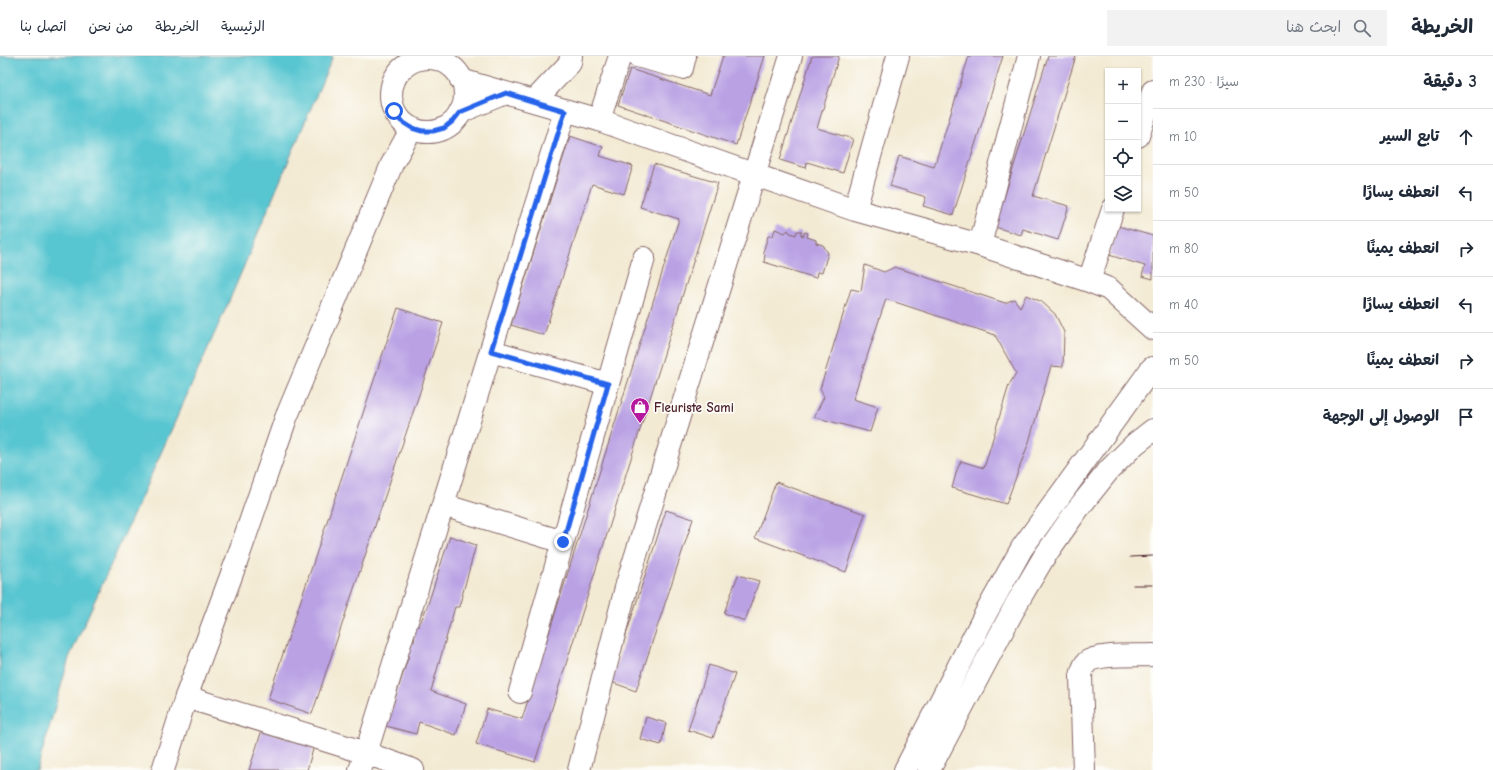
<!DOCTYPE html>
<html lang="ar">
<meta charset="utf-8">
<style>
body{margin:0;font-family:"Comic Neue","Playpen Sans Arabic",sans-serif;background:#f2f2f3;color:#1f2937;direction:rtl}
.controls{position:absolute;right:12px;top:12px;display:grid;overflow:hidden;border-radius:0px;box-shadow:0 1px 3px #0004}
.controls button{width:36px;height:36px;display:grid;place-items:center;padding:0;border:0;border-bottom:1px solid #e0e1e3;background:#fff;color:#1f2937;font:20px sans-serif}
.stop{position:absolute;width:12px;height:12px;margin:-9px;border:3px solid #2563eb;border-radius:50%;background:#fff}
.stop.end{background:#2563eb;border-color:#fff;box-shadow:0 1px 4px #0008}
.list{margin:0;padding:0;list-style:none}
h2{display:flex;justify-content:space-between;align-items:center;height:52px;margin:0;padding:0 16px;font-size:17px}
h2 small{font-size:13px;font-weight:400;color:#747a83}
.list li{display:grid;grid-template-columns:26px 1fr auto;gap:12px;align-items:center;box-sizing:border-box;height:56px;padding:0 16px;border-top:1px solid #e0e1e3}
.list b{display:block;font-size:15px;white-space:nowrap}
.list em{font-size:13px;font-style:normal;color:#747a83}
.icon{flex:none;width:22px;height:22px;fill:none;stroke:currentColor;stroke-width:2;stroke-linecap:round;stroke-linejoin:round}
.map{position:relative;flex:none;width:1153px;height:714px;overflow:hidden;direction:ltr}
header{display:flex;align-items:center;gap:24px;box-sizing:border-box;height:56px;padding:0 20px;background:#fff;border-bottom:1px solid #e0e1e3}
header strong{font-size:19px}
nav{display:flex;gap:22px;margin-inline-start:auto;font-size:14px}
.search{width:280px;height:36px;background:#f2f2f3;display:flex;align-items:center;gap:10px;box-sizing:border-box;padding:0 14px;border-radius:0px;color:#747a83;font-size:15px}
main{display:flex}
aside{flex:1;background:#fff}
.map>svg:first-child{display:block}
</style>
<header>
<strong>الخريطة</strong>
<div class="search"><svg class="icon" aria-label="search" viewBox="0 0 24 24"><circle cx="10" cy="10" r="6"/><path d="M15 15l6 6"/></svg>ابحث هنا</div>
<nav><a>الرئيسية</a><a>الخريطة</a><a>من نحن</a><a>اتصل بنا</a></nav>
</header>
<main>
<aside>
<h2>3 دقيقة<small>سيرًا · 230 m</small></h2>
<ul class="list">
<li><svg class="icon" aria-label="ahead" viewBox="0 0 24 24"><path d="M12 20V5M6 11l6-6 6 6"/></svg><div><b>تابع السير</b></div><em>10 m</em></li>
<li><svg class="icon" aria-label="left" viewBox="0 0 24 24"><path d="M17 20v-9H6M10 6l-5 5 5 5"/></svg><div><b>انعطف يسارًا</b></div><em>50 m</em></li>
<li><svg class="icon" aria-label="right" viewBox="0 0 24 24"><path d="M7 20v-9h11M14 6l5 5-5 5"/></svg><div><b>انعطف يمينًا</b></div><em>80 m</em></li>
<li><svg class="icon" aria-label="left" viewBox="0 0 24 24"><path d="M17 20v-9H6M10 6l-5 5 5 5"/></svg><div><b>انعطف يسارًا</b></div><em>40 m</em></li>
<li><svg class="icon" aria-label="right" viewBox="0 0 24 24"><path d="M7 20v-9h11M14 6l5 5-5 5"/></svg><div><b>انعطف يمينًا</b></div><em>50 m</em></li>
<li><svg class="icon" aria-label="arrive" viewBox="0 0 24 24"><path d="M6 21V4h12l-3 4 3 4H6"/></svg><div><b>الوصول إلى الوجهة</b></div></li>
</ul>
</aside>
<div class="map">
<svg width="1153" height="714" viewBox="0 0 1153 714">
<rect width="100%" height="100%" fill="#fdfcf7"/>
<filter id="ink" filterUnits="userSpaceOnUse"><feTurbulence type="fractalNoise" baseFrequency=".025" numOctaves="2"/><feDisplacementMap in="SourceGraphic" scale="8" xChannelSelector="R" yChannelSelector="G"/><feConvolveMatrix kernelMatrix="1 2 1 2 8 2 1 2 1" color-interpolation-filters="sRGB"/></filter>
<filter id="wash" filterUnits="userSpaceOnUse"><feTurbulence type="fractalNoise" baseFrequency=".012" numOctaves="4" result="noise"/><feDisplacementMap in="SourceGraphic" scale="16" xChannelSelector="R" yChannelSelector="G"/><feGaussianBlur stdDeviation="0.9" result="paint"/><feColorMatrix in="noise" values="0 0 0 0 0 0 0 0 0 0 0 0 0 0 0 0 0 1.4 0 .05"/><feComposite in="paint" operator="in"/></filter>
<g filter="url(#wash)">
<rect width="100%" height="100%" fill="#f3ead3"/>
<path fill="#59c6d1" stroke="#52727e" d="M0 0H333L230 243 69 602 37 714H0Z"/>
<g id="blocks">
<path fill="#b9a1e4" d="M723 0H765L736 89 618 49 630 13 710 39Z
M812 0H839L817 72 853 83 843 117 807 106 806 112 780 104Z
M969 0H1003L953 159 923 150 926 141 890 130 899 100 934 111Z
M1048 0H1076L1033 140 1069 150 1058 184 1023 173 1021 179 995 171Z
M570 80 603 91 600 100 633 110 624 138 592 128 544 279 511 269Z
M654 108 718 127 535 706 476 688 487 653 522 663 679 163 640 151Z
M1118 170 1153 180V223L1142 220 1145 210 1109 199Z
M775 173 785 177 788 174 790 177 796 179 797 175H801V179L804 180V176L808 177 807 181 816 184V187L823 189 828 197 822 217 817 216 816 222 764 206 765 199 763 196 768 180H773Z
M865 209 884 216 895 211 1005 247 1014 243 1020 251 1026 239 1042 246 1055 258 1064 276 1063 311 1051 310 1029 386 1006 448 952 432 957 414 961 405 984 412 1009 329 1016 317 995 279 886 243 853 343 878 351 870 376 814 361 824 341 820 333 851 233 861 235Z
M398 252 443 267 312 658 268 643Z
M776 426 865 458 846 516 755 482Z
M666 454 693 463 636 635 611 626Z
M450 480 476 489 459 551H455L431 635 466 648 456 679 419 666 416 678 386 670 409 599 405 597 409 584 414 586 415 579 412 578 414 568 419 570 428 548Z
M738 519 759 525 745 565 724 557Z
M709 609 735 618 713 682 688 674Z
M646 661 666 667 661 689 640 683Z
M262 674 314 690 307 714H249Z"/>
</g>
</g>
<g filter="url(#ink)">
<use href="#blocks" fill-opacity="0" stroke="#856666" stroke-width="1"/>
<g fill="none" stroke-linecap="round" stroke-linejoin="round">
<defs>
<path id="minor" d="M637 0 682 12 685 0
M461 24 599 64 855 154 980 189 1089 225 1109 233 1153 273
M534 45 570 7 571 0
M460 56 506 37
M599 64 620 0
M1138 80 1153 35
M855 154 898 0
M980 189 1029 0
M1089 225 1113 153
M491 295 608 328
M443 449 563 486
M520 636 644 202
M186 641 366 697 413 714
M360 714 366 697 565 55
M579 714 627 528 791 0
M905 714 987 555 1022 492 1152 312
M929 714 1017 547 1044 501 1077 454 1109 414 1135 388 1153 374
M1084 714 1081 620C1082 615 1083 610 1087 606 1098 597 1138 600 1153 599"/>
<path id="major" d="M391 39a37 37 0 1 1 74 0a37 37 0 1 1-74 0Z
M163 714 186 641 237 504 286 362 392 108 412 72"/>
</defs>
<use href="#minor" stroke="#856666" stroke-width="24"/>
<use href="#major" stroke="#856666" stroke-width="24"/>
<use href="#minor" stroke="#fff" stroke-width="22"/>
<use href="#major" stroke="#fff" stroke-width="22"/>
<path stroke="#4a1f2b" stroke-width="1" d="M1130 501 1153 500
M1133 529H1153"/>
</g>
</g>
<g fill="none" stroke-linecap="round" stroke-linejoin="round" filter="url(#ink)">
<path stroke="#2563eb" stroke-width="5" d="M394 55 401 65 412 72 422 75H433L444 72 453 65 460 56 506 37 565 55 491 295 608 328 563 486"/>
</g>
<defs>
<symbol id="shop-pin" viewBox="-11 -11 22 30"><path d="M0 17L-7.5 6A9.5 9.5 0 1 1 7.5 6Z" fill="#b5179e" stroke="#fdfcf7"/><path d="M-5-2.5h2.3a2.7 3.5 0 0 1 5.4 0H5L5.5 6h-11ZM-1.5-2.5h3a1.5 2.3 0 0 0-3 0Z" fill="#fff"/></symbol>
</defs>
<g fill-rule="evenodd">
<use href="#shop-pin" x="629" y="340" width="22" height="30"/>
</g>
<g text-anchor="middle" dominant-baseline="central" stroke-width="3.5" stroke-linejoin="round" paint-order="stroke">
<g font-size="13" font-weight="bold" fill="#4a1f2b" stroke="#fdfcf7" text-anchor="start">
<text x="654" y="351">Fleuriste Sami</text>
</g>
</g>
</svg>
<div class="controls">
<button>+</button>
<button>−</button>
<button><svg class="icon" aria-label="locate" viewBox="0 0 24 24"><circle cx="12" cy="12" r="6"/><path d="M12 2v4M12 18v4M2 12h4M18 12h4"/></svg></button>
<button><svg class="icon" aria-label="layers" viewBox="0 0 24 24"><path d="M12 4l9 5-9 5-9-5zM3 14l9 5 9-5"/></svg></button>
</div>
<div class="stop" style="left:394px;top:55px"></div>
<div class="stop end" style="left:563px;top:486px"></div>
</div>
</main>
